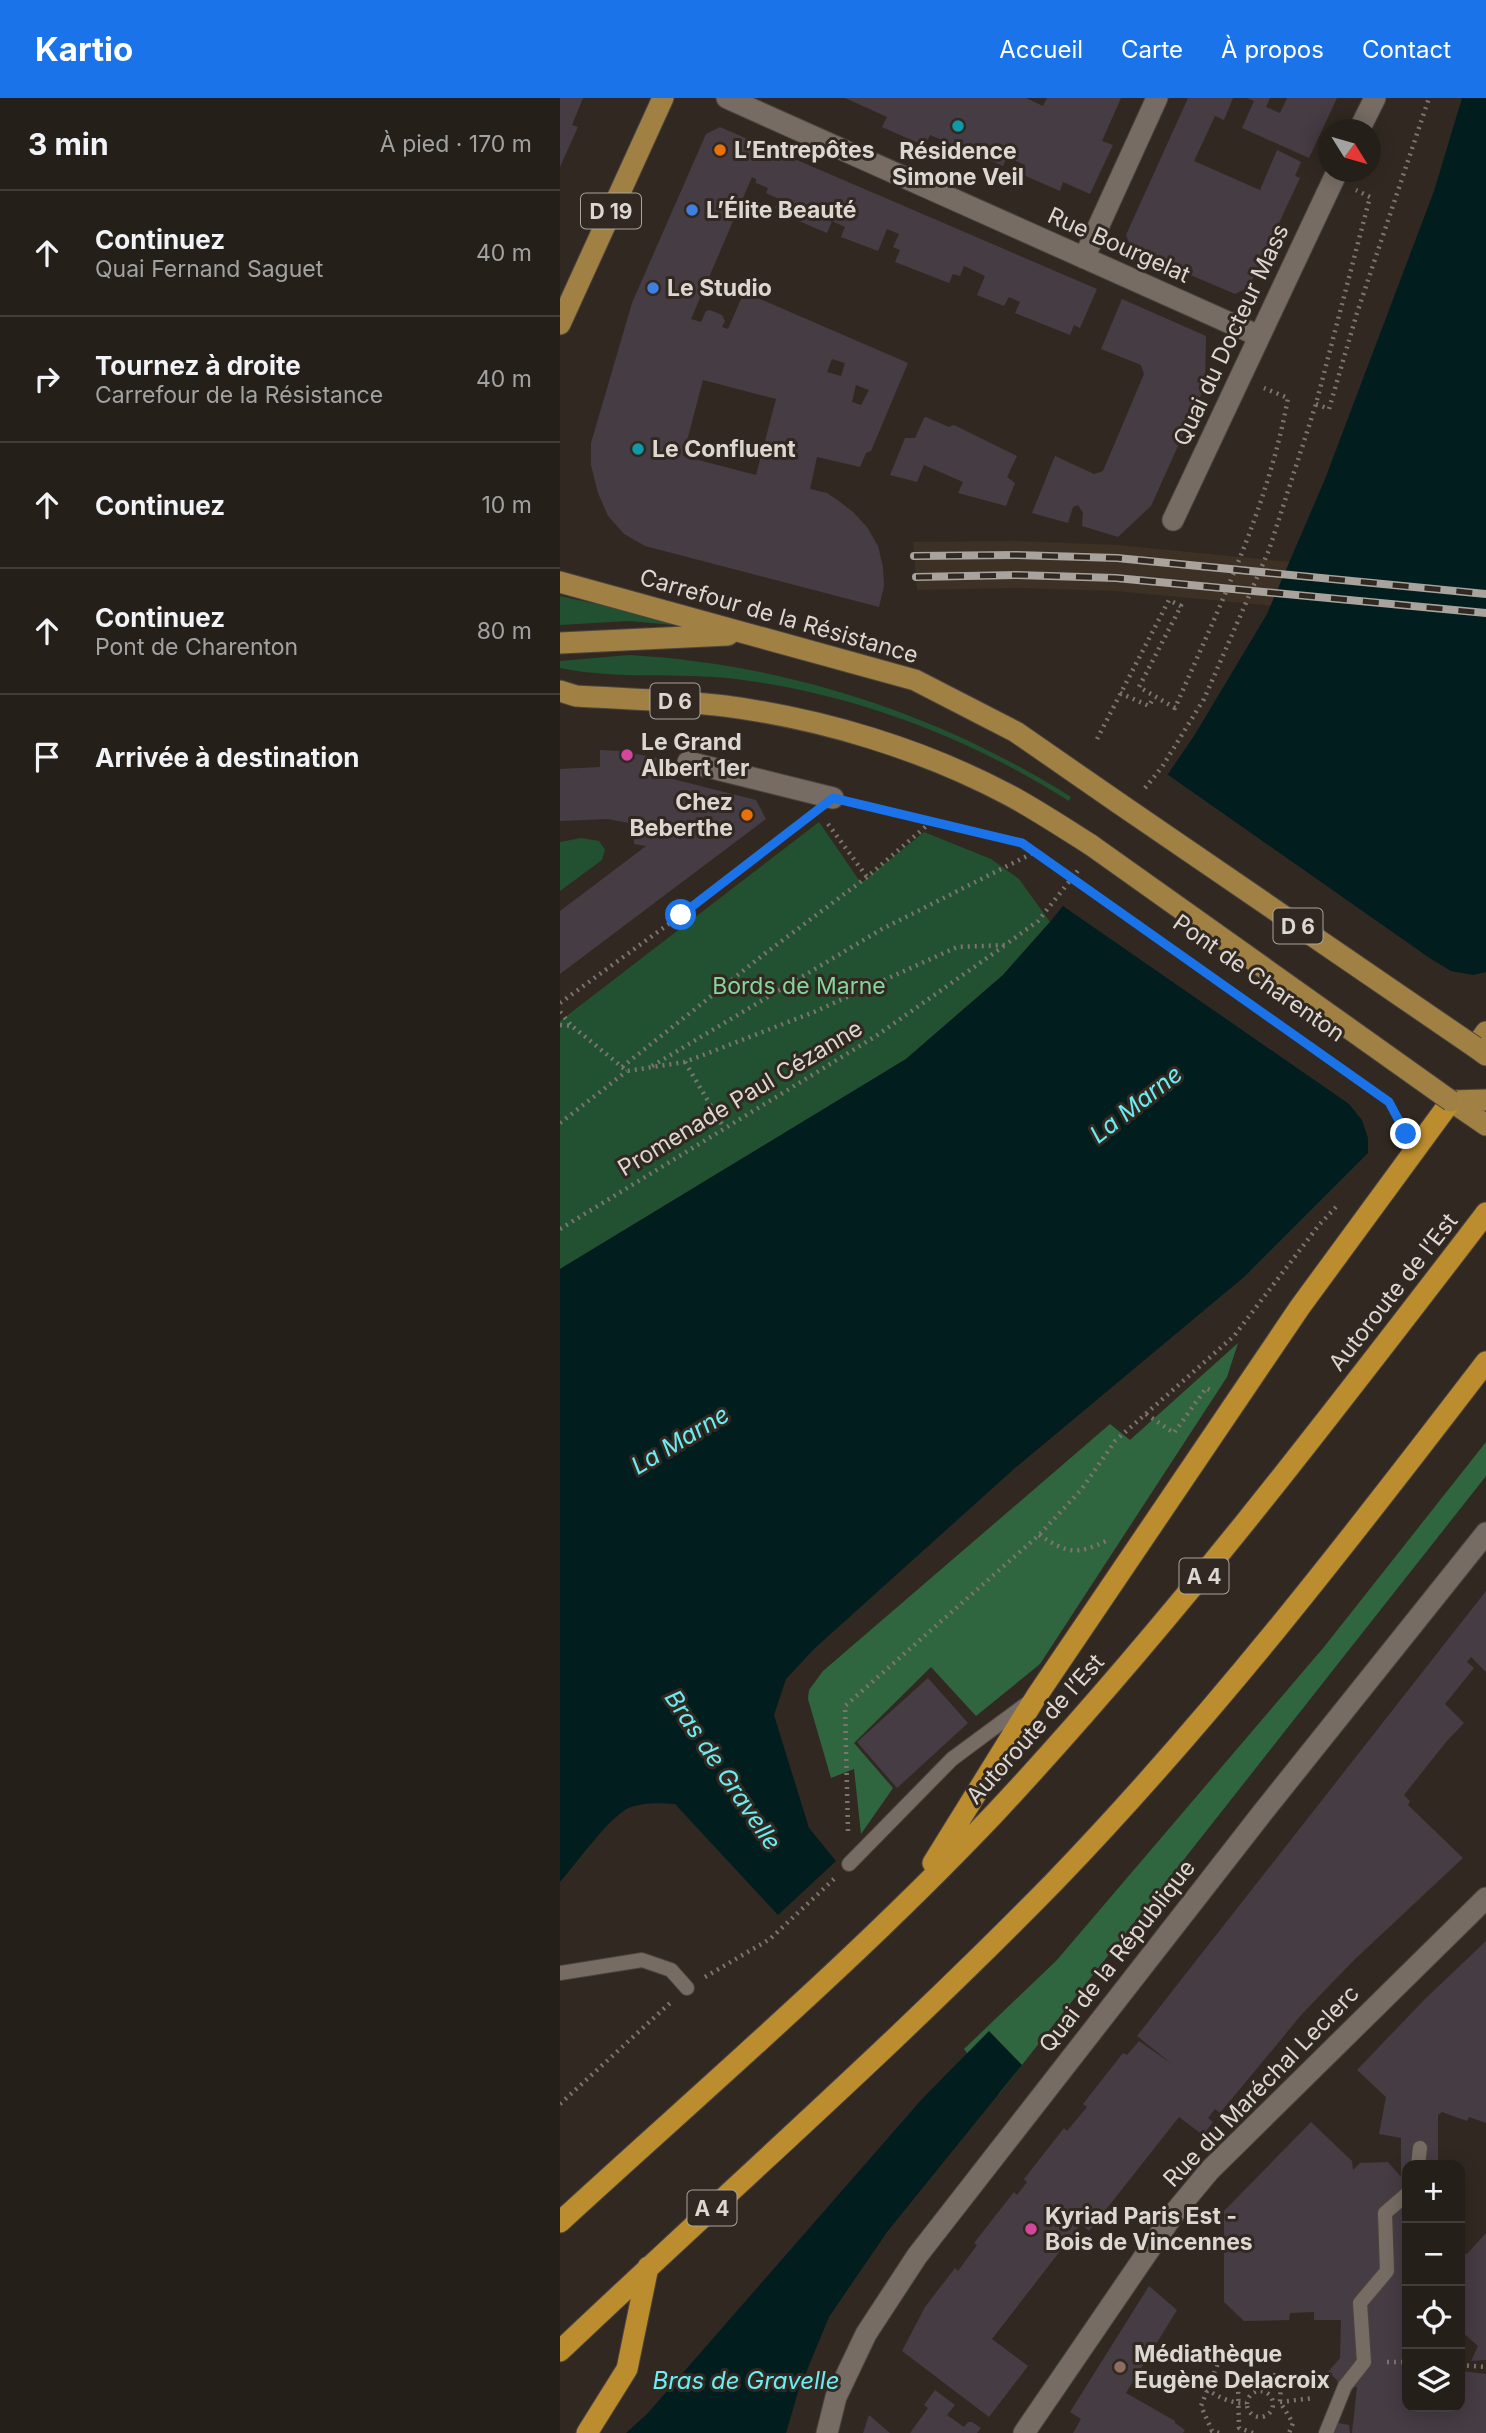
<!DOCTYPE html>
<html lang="fr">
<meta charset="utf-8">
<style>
body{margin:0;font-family:Inter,sans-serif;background:#312c26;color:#f1f3f6}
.controls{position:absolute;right:21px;bottom:21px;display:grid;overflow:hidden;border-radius:14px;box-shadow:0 4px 18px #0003}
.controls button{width:63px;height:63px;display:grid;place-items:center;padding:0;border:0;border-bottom:2px solid #423d38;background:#251f19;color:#f1f3f6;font:35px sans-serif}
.compass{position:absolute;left:758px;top:21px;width:63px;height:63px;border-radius:50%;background:#251f19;box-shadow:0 4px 18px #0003;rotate:127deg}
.stop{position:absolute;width:21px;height:21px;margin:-16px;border:5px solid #1a73e8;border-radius:50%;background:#fff}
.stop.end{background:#1a73e8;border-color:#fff;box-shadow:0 2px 7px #0008}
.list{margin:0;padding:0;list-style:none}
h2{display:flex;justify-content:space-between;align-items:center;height:91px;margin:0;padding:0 28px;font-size:30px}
h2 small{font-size:23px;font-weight:400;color:#a3a2a2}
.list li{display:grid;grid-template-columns:46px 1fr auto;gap:21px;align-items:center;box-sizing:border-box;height:126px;padding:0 28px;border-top:2px solid #423d38}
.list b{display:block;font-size:26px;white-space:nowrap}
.list p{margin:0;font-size:23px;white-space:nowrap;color:#a3a2a2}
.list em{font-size:23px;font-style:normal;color:#a3a2a2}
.icon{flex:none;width:38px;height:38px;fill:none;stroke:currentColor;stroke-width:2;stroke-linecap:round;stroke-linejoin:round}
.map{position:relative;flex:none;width:926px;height:2335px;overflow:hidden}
header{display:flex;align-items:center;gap:42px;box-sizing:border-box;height:98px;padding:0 35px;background:#1a73e8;color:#fff}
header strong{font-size:33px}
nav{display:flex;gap:38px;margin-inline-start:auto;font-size:24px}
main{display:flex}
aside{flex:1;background:#251f19}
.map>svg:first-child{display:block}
</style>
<header>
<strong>Kartio</strong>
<nav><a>Accueil</a><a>Carte</a><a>À propos</a><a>Contact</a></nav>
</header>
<main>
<aside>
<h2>3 min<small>À pied · 170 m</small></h2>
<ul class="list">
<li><svg class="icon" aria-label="ahead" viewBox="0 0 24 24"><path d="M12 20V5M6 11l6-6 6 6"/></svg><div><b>Continuez</b><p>Quai Fernand Saguet</p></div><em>40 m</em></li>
<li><svg class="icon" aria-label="right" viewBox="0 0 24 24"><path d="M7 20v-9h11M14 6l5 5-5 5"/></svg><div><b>Tournez à droite</b><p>Carrefour de la Résistance</p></div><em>40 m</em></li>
<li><svg class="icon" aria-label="ahead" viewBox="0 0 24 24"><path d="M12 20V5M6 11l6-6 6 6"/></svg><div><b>Continuez</b></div><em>10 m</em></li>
<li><svg class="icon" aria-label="ahead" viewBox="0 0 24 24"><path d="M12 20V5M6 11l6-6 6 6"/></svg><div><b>Continuez</b><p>Pont de Charenton</p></div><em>80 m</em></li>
<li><svg class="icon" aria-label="arrive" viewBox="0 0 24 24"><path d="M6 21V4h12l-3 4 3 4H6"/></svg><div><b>Arrivée à destination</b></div></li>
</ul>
</aside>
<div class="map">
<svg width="926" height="2335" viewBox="0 0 926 2335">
<rect width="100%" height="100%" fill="#312921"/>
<path fill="#3d3024" d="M455 443 557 447 926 483V528L555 493 456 490 357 492 353 444Z"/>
<path fill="#215131" d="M0 498 147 530 69 523 0 527Z
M69 557C226 566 378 615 511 699L509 703C408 639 295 596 176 581 117 574 58 582 0 570V563Z
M259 724 301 785 364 734 431 761 459 781 490 824 443 877 346 961 0 1171V923Z
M21 740 39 743 45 752 42 762 0 793V744Z"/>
<path fill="#2f6640" d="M678 1245 667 1279 480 1566 416 1618 371 1569 294 1645 333 1690 301 1736 294 1671 271 1680 248 1601 249 1592 263 1573 550 1326 570 1342Z
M926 1344V1378L439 1996 404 1951 497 1862 764 1549Z"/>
<path fill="#011d1e" d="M902 0H926V879L809 1054 684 1179 455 1370 254 1551 226 1581 214 1617 249 1730 276 1763 218 1817 115 1706C100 1705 86 1704 71 1709 51 1716 16 1766 0 1784V1171L346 961 443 877 490 824 608 676 634 638 707 516 765 381 874 93Z
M429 1933 462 1967 327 2134 269 2219 238 2294 226 2335H66L87 2316 362 2001Z"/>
<path fill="#312921" d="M604 674 871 861 891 873 913 877 926 874V885L808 1060V1040L802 1022 789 1006 500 806Z"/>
<path fill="#463c44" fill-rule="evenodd" d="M0 0H23L12 27 18 29 0 69Z
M285 0H466L483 8 487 0H561L542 43 553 47 530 96 503 84 500 93 461 76 465 67 447 59 443 68 370 37 365 48 322 29 327 19Z
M628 0H673L664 22 655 18 634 63 700 92 717 52 741 64 735 78 740 80 689 189 675 196 572 152 566 137Z
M687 0H710L706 9 720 15 727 0H777L749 60 682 30 694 3Z
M160 29 537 191 520 230 514 227 510 237 455 215 460 204 449 199 444 208 417 197 425 178 404 168 400 178 393 176 389 185 335 164 340 152 333 149 339 136 327 131 318 153 281 139 285 129 272 123 267 135 239 123 240 121 215 110 219 101 206 95 208 90 196 85V81L192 79 131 221 141 224 146 213 150 212 162 217 165 223 162 229 168 231 184 194 348 265 311 353 306 355 300 369 257 359 250 391 267 395 280 404 293 414 307 429 318 448 323 469 324 488 319 509 85 448 64 436 48 418 38 395 31 367V345L72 205 146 36ZM272 261 285 265 281 278 267 274ZM143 282 216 301 196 377 123 358ZM296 287 309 292 301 307 292 304Z
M562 201 646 238 645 288 591 408 558 439 522 428 523 415 518 407 513 409 508 425 472 415 495 358 534 376 543 373 584 276 581 267 541 251Z
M366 319 389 329 394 327 457 358 447 379 455 385 446 408 398 395 403 384 364 367 357 384 330 377 345 340H355L364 320Z
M40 652 61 653 97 660 93 676 196 702 206 721 0 876V813L86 748 74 746V731L85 733 84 728 48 721 0 723V671L40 669Z
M926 1493V1574L911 1559 907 1564 914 1570 885 1606 904 1625 886 1644 844 1697 850 1703 848 1707 903 1760 793 1863 742 1916 660 2015 655 2011 648 2020 653 2024 643 2037 619 2019 529 2133 521 2126 432 2241 468 2268 429 2319 342 2253 365 2209 395 2170 398 2173 417 2147 414 2145 454 2094 457 2097 467 2084 464 2081 504 2030 507 2033 527 2009 523 2006 563 1955 567 1957 579 1943 612 1966 577 1938Z
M368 1580 408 1625 337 1690 297 1644Z
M926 1843V2025L909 2019 907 2023 882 2014 878 2017V2067H847V2309H900V2277L902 2273 926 2276V2335H792L797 2289 778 2287 777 2282 768 2274 780 2260 781 2222H754V2214L730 2215 729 2222 684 2223 664 2204V2113L751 2024 792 2063 793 2072 800 2065 828 2064 841 2079V2040L819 2036 826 1999 797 1972 865 1901Z
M926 2135V2262L911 2263 918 2248 901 2233 905 2229 900 2224V2154L907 2156Z
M589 2188 617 2212 566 2295 615 2323V2325L625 2332 623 2335H513L521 2321 510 2314Z
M375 2292 395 2307 387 2317 404 2329 408 2324H412L421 2330 417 2335H350L368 2310 364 2307Z
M309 2317 330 2335H303Z
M778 2325 789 2327 790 2335H775L774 2331Z"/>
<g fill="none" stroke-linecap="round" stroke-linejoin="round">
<defs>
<path id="lane" d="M289 1766 392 1661 469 1604
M0 1875 82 1862 111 1872 127 1890
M858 2067 860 2050
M766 2335 785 2288 804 2264 800 2205 827 2173 825 2115 847 2096"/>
<path id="street" d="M167 0 699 238
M799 32 815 0
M524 160 597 0
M613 422 777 74
M128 664 273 700"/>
<path id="secondary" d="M267 2335 276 2299 306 2236 357 2158 703 1714 926 1435
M464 2335 615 2114 650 2072 926 1800"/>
<path id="primary" d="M0 226 103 0
M0 484 355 582 456 634 560 706
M0 545 168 537
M0 593 16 598C66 601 116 602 165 608 263 621 362 651 449 697 477 712 504 730 531 747
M926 934 915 949 926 957
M891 1003 926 1027
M891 1003 926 1002"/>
<path id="highway" d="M373 1765 476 1599 740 1209 891 1003
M0 2124C147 1989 300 1858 437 1713 613 1524 769 1320 926 1115
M0 2253C165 2096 336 1946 495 1783 652 1620 789 1443 926 1264
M27 2335 67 2271 88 2169"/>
</defs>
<use href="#lane" stroke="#4c443e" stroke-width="16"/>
<use href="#street" stroke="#4c443e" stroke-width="23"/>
<use href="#secondary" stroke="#4c443e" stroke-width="23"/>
<use href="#primary" stroke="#4c443e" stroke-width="23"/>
<use href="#highway" stroke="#4c443e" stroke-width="23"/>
<path stroke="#7c756e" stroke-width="4.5" stroke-dasharray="2 5" stroke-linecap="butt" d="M756 306 769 311 797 215 869 0
M560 595 589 608 594 599
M537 641 609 502 621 508 579 589 615 610C659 509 708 410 728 300L704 290
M585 690 602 669 644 601 709 452 756 306 810 99 796 92
M296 706 462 745 509 778
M268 726 307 779
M0 905 121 817 246 721
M0 914 11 927
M0 927 12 928 67 973 125 964 254 914 397 849 445 847 478 823 520 770
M125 964 164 1030
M92 968 322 831 475 754
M62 969 203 857 307 779 371 724
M0 1025 67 973
M0 1131 316 938 444 848
M586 1316 614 1335 646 1290 650 1292
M479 1437C508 1455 515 1458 548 1442
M288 1733 285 1608 479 1437 521 1392 555 1343 674 1238 759 1127 776 1109
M145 1879 210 1841 274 1781
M0 2006 110 1905
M827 2264H847
M900 2267 926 2269
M635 2283C650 2294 667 2306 686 2305
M687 2306a13 13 0 1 1 26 0a13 13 0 1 1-26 0Z
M720 2304 754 2300
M659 2335 652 2333 641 2308 660 2260
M693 2335 679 2330 678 2286 684 2278 714 2277 721 2285 720 2304 733 2325 729 2335"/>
<use href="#lane" stroke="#766c63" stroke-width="14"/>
<use href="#street" stroke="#766c63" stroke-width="21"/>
<use href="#secondary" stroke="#766c63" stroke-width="21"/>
<use href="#primary" stroke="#a08043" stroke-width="21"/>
<use href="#highway" stroke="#bc8d2e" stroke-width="21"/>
<defs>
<path id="rail" d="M354 458 456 457 557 460 926 496
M356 479 456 477 556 480 926 515"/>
</defs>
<use href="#rail" stroke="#a9a39d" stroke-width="8"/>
<use href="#rail" stroke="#312921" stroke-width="5" stroke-dasharray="16" stroke-linecap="butt"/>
<defs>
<path id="primary-bridge" d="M560 706 915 949
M531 747 891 1003"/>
</defs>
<use href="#primary-bridge" stroke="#4c443e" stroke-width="23" stroke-linecap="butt"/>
<path stroke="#7c756e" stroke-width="4.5" stroke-dasharray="2 5" stroke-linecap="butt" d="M509 778 829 1004 846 1036"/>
<use href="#primary-bridge" stroke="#a08043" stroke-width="21"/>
</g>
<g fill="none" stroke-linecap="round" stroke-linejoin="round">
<path stroke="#1a73e8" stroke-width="9" d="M121 817 273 700 462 745 829 1004 846 1036"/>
</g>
<g fill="#0f9aa8" stroke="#312921" stroke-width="2.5">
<circle cx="398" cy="28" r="7"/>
<circle cx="78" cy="351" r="7"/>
</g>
<g fill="#e8710a" stroke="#312921" stroke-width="2.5">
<circle cx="160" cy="52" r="7"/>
<circle cx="187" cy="717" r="7"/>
</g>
<g fill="#3f7fe0" stroke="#312921" stroke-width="2.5">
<circle cx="132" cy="112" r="7"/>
<circle cx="93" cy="190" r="7"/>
</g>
<g fill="#d1479c" stroke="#312921" stroke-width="2.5">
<circle cx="67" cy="657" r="7"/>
<circle cx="471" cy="2131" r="7"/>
</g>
<circle fill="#8d6e63" stroke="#312921" stroke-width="2.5" cx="560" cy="2269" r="7"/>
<g text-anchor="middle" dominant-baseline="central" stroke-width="6" stroke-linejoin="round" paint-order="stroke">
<g fill="#312921" stroke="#a9a39d" stroke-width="2">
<rect x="21" y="95.5" width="60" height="35" rx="5"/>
<rect x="90.5" y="585.5" width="49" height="35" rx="5"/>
<rect x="713.5" y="810.5" width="49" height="35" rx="5"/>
<rect x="619.5" y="1460.5" width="49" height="35" rx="5"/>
<rect x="127.5" y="2092.5" width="49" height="35" rx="5"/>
</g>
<g font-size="21" font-weight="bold" fill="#ddd7d2">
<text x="51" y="113">D 19</text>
<text x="115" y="603">D 6</text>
<text x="738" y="828">D 6</text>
<text x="644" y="1478">A 4</text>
<text x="152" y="2110">A 4</text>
</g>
<g font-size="23" font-weight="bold" fill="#ddd7d2" stroke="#312921" text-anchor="start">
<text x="174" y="52">L’Entrepôtes</text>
<text x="398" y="53" text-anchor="middle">Résidence<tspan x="398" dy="26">Simone Veil</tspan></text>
<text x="146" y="112">L’Élite Beauté</text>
<text x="107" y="190">Le Studio</text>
<text x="92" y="351">Le Confluent</text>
<text x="81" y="644">Le Grand<tspan x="81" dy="26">Albert 1er</tspan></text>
<text x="173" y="704" text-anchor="end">Chez<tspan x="173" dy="26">Beberthe</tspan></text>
<text x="485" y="2118">Kyriad Paris Est -<tspan x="485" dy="26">Bois de Vincennes</tspan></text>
<text x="574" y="2256">Médiathèque<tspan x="574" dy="26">Eugène Delacroix</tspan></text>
</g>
<g font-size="23" fill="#ddd7d2" stroke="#312921">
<text transform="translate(559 147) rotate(24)">Rue Bourgelat</text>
<text transform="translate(671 237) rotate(-65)">Quai du Docteur Mass</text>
<text transform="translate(219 518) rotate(16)">Carrefour de la Résistance</text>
<text transform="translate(699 880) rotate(35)">Pont de Charenton</text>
<text transform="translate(180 1000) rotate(-31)">Promenade Paul Cézanne</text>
<text transform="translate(833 1194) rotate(-52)">Autoroute de l’Est</text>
<text transform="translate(475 1631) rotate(-48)">Autoroute de l’Est</text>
<text transform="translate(557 1858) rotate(-52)">Quai de la République</text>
<text transform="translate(701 1988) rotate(-46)">Rue du Maréchal Leclerc</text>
</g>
<g font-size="23" fill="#85d69b" stroke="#312921">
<text x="239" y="888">Bords de Marne</text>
</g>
<g font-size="24" font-style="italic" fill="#6aedf3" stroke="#312921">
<text transform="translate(576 1006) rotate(-38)">La Marne</text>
<text transform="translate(120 1342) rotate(-31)">La Marne</text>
<text transform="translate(163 1672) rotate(56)">Bras de Gravelle</text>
<text x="186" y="2282">Bras de Gravelle</text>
</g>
</g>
</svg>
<div class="controls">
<button>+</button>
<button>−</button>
<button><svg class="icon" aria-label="locate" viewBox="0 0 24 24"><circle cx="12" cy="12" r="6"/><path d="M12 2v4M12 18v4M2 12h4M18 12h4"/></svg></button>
<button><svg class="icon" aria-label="layers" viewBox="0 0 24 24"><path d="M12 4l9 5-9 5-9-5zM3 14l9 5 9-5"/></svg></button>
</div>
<svg class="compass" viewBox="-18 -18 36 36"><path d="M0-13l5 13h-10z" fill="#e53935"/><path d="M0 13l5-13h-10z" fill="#a3a2a2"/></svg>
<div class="stop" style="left:121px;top:817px"></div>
<div class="stop end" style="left:846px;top:1036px"></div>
</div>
</main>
